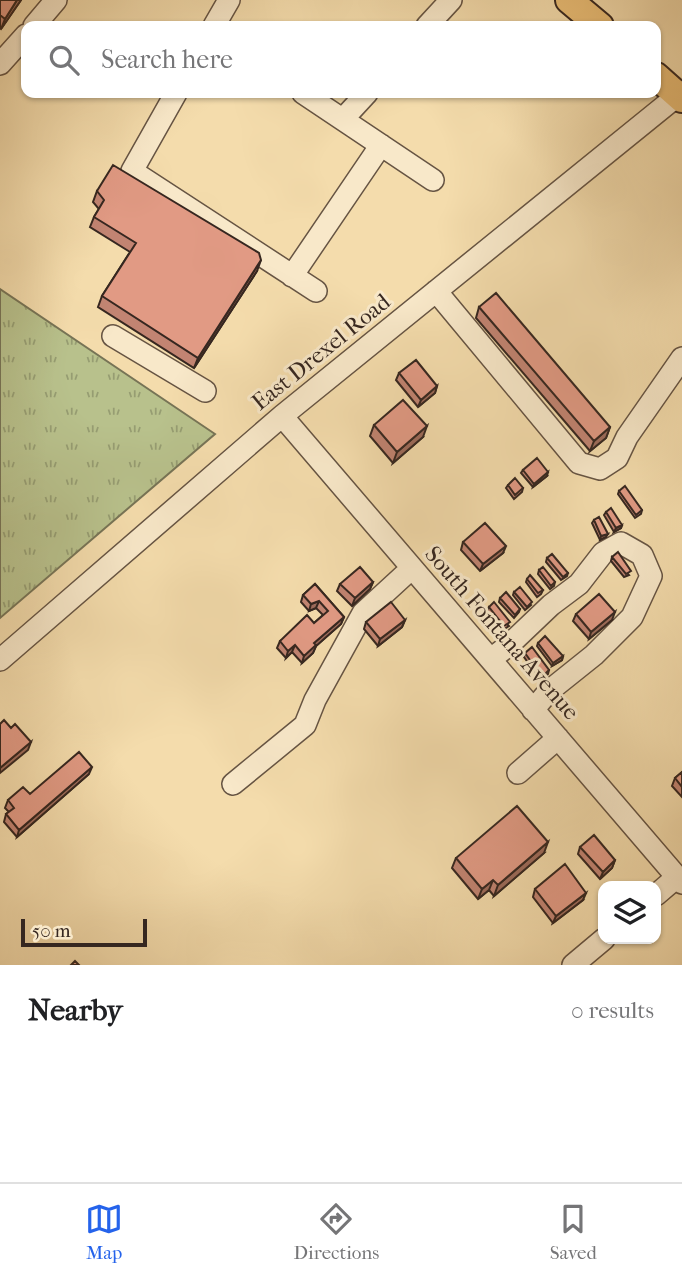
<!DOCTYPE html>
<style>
body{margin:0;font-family:"IM FELL French Canon",serif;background:#f2f2f2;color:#202124}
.controls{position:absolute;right:21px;bottom:21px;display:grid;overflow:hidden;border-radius:14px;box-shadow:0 2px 5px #0004}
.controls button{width:63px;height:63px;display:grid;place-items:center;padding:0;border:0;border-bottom:2px solid #e0e0e0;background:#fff;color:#202124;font:35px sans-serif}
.scale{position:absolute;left:21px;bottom:18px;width:126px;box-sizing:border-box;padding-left:7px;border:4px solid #362720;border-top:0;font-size:19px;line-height:24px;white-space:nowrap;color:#362720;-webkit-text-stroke:5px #f8e8c9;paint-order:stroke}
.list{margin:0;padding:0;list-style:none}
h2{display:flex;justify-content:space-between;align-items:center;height:91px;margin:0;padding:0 28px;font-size:30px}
h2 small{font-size:23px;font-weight:400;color:#757577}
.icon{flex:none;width:38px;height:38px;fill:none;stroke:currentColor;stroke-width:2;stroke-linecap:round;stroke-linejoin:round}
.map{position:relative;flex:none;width:682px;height:965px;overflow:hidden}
.search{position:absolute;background:#fff;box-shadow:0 2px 5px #0004;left:21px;right:21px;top:21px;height:77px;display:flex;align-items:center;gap:18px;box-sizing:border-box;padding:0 24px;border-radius:14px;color:#757577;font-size:26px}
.sheet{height:217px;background:#fff}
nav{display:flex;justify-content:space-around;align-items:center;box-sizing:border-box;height:98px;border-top:2px solid #e0e0e0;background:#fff;font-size:19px;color:#757577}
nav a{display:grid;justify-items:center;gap:4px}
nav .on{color:#2563eb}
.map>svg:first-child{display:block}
</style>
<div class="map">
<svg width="682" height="965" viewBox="0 0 682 965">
<defs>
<pattern id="park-tufts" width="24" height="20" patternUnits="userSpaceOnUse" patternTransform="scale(1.75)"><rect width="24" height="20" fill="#b8c18c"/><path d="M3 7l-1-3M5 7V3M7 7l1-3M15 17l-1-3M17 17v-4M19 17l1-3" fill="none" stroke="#969d72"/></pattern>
</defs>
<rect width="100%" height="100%" fill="#f4dcac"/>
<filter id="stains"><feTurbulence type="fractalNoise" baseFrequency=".00286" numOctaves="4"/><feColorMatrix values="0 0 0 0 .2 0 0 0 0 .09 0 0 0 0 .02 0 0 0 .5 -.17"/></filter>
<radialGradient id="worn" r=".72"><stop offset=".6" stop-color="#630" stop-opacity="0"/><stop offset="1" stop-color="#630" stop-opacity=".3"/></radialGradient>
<path fill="url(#park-tufts)" stroke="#777456" stroke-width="2" d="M0 289 215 434 0 618Z"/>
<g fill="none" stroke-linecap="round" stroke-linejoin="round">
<defs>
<path id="minor" d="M34 26 56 0
M214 26 229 0
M427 26 451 0
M0 64 26 35
M176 93 132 171 316 291
M303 93 433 180
M343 119 367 93
M292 276 381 145
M436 291 579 463 600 469 617 458 627 437 682 358
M113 336 205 391
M282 416 682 883
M491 659 509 645 551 605 579 584 603 553 621 543 642 555 651 576 632 617 594 655 549 691 533 710
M0 660 282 416 682 92
M518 773 558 738
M233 784 305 725 315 700 363 613 412 568
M656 895 677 877
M573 965 604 939"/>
<path id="major" d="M569 0 600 26
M656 76 682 99"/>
</defs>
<use href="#minor" stroke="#665443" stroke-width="24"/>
<use href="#major" stroke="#362720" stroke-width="30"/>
<use href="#minor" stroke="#f8e8c9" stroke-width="21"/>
<use href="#major" stroke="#eabe76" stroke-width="26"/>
</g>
<path fill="#c28472" stroke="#362720" stroke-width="2" d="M0 0H21L1 29 0 28Z
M97 191 257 271 194 368 98 307 102 296 130 252 90 227 94 217 99 209 93 202Z
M479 307 610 427 606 438 590 451 476 318Z
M399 373 437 386 435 393 418 407 396 380Z
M374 425 423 437 393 463 370 436Z
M523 470 547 476 533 487 521 473Z
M508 485 523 488 522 492 514 499 506 488Z
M619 491 642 510 641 514 635 518 618 494Z
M606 512 622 525 621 528 614 532 604 515Z
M594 520 606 537 600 540 592 523Z
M463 542 503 553 480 571 461 550Z
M612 557 629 575 624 577 611 561Z
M547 558 568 573 567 576 561 580 546 562Z
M539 570 555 582 554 586 550 589 538 574Z
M527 579 543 590 541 594 537 597 526 582Z
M373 582 370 589 352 606 337 591 340 584Z
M315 584 344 617 341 624 316 646 313 653 302 663 292 652 286 658 277 648 280 641 314 623 323 615 316 608 309 611 301 602 303 595Z
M514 592 531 605 525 610 513 595Z
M500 598 520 609 519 612 514 618 499 602Z
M489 607 509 626 503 630 487 611Z
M576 614 612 620 589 639 573 621Z
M405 620 402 627 378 646 364 629 366 622Z
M538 643 563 656 562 660 552 666 537 646Z
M525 653 549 670 548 674 541 681 524 657Z
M682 772V797L672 786 675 778Z
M89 774 17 837 4 822 6 814 9 812 5 808 8 800 30 794Z
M580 847 615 860 612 868 600 879 578 854Z
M544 853 494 896 489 890 478 899 452 868 456 858Z
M535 889 583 900 553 923 533 897Z"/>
<path fill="#9e6c5c" stroke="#362720" stroke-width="2" d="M17 0H21L1 29 5 19Z
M261 260 257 271 194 368 198 358Z
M437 386 435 393 418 407 421 400Z
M427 426 423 437 393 463 397 452Z
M610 427 606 438 590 451 594 441Z
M548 472 547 476 533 487 534 484Z
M622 525 621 528 614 532 616 528Z
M608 534 606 537 600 540 601 536Z
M506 546 503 553 480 571 483 564Z
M373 582 370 589 352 606 355 598Z
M319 601 316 608 309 611 311 604Z
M615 612 612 620 589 639 591 632Z
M344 617 341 624 316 646 313 653 302 663 304 656 314 643Z
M405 620 402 627 378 646 380 639Z
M295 645 292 652 286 658 288 651Z
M563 656 562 660 552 666 553 663Z
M31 742 28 750 0 773V768Z
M92 767 89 774 17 837 19 830Z
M548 842 544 853 494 896 498 885Z
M615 860 612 868 600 879 603 872Z
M493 880 489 890 478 899 482 889Z
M586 893 583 900 553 923 556 916Z"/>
<path fill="#e19a84" stroke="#362720" stroke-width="2" d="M0 0H17L5 19 0 15Z
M113 165 259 253 261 260 198 358 102 296 136 243 94 217 104 200 97 191Z
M496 293 610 427 594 441 479 307Z
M416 360 437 386 421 400 399 373Z
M403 400 427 426 397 452 374 425Z
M537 458 548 472 534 484 523 470Z
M515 478 523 488 515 495 508 485Z
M625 486 642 510 636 515 619 491Z
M611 508 622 525 616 528 606 512Z
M599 517 608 534 601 536 594 520Z
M485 523 506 546 483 564 463 542Z
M618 552 631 571 626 574 612 557Z
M552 554 568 573 563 577 547 558Z
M360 567 373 582 355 598 340 584Z
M543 567 555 582 551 586 539 570Z
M530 575 543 590 538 593 527 579Z
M315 584 344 617 314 643 316 645 304 656 295 645 288 651 280 641 307 615 314 623 328 611 319 601 311 604 303 595Z
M520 587 532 602 527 607 514 592Z
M506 592 520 609 515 615 500 598Z
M599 594 615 612 591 632 576 614Z
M391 602 405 620 380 639 366 622Z
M494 602 510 622 504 626 489 607Z
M545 636 563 656 553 663 538 643Z
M532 647 549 670 542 677 525 653Z
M4 720 11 728 15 724 31 742 0 768V724Z
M79 752 92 767 19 830 6 814 14 808 8 800 23 787 30 794Z
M682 772V787L675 778Z
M517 806 548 842 498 885 493 880 482 889 456 858Z
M594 835 615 860 603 872 580 847Z
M565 864 586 893 556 916 535 889Z
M75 961 79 965H71Z"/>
<g text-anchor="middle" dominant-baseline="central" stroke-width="6" stroke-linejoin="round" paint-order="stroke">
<g font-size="23" fill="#362720" stroke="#f8e8c9">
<text transform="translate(321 352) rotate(-39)">East Drexel Road</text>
<text transform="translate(502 633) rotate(49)">South Fontana Avenue</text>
</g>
</g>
<rect width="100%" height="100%" filter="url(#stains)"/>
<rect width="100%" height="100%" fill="url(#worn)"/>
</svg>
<div class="controls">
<button><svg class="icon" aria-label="layers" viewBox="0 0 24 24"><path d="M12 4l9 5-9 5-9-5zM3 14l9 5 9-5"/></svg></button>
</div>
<div class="scale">50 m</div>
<div class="search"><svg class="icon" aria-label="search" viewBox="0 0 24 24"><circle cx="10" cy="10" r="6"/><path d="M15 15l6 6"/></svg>Search here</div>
</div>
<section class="sheet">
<h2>Nearby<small>0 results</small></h2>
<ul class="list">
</ul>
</section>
<nav>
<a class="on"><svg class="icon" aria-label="map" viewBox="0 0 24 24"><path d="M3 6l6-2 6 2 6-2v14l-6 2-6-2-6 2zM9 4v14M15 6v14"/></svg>Map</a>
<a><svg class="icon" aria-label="directions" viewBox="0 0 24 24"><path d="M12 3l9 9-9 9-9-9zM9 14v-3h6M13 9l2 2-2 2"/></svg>Directions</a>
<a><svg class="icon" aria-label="saved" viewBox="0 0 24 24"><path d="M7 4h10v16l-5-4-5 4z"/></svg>Saved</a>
</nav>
